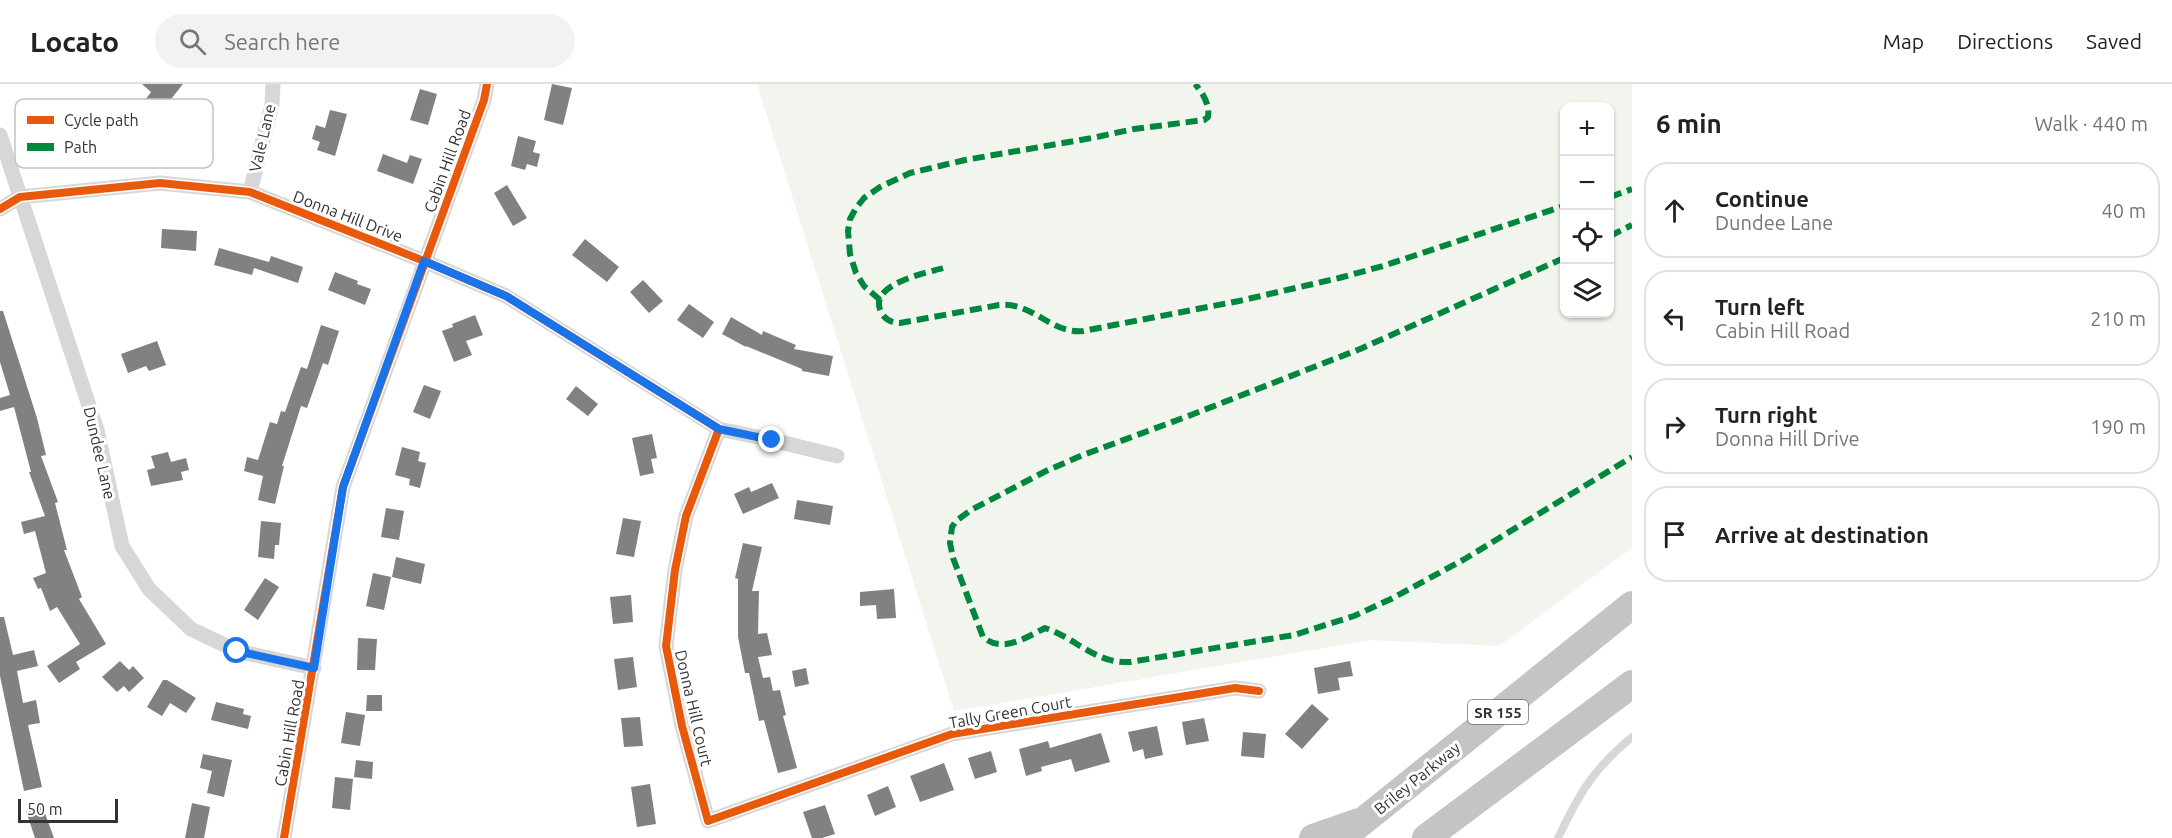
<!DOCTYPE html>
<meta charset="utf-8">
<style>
body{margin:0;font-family:Ubuntu,sans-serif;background:#f2f2f2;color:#222}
.controls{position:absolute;right:18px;top:18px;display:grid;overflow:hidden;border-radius:12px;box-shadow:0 2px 4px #0004}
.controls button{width:54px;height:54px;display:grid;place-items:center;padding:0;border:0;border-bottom:2px solid #e0e0e0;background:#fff;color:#222;font:30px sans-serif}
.scale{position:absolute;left:18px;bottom:15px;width:100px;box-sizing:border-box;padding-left:6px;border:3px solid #333;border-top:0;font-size:16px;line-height:21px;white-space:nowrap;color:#333;-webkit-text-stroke:4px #fff;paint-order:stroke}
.stop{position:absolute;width:18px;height:18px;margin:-14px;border:4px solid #1a73e8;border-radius:50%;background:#fff}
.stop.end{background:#1a73e8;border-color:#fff;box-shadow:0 2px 6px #0008}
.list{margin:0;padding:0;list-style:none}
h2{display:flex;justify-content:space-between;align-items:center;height:78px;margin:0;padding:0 24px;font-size:26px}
h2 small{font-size:20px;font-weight:400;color:#767676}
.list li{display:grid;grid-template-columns:39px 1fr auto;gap:18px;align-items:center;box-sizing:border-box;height:96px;margin:0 12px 12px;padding:0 12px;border:2px solid #e0e0e0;border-radius:24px}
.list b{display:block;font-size:22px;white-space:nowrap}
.list p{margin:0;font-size:20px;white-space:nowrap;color:#767676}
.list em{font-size:20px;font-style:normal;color:#767676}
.icon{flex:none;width:33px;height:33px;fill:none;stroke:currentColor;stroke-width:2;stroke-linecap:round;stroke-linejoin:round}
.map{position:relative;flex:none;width:1632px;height:754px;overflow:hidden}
header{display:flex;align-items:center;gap:36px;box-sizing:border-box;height:84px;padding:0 30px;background:#fff;border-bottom:2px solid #e0e0e0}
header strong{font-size:28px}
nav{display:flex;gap:33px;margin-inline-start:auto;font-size:21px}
.search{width:420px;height:54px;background:#f2f2f2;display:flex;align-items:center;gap:15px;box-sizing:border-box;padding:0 21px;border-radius:33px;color:#767676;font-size:22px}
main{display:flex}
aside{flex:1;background:#fff}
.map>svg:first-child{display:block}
</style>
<header>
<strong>Locato</strong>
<div class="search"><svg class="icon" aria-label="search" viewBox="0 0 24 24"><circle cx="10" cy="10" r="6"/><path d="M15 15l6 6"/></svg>Search here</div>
<nav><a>Map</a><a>Directions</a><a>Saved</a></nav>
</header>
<main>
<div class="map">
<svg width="1632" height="754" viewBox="0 0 1632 754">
<rect width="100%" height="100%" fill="#fff"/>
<path fill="#f1f5ed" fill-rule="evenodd" d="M757 0H1632V464L1499 562 1371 556 954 627ZM1564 22H1610V230H1564Z"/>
<path fill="#818181" d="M142 0H183L160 29 145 16 151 8Z
M552 0 572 4 563 41 544 36Z
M420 5 437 10 428 41 410 36Z
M330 26 347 30 335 72 317 66 320 58 312 55 316 41 325 44Z
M518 52 536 57 533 68 540 70 537 83 527 80 525 86 511 82Z
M383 70 407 79 410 71 422 75 413 100 377 87Z
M507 101 527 134 513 142 494 109Z
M162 145 197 147 196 167 161 164Z
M585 155 619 183 607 198 572 171Z
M219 164 269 178 271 172 303 183 298 199 254 184 252 191 214 181Z
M335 188 358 197 357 200 371 205 365 221 328 206Z
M643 196 663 217 649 229 630 208Z
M689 220 714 238 703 254 677 236Z
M0 227H3L37 334 46 371 41 372 58 418 55 419 67 466H64L82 513 79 515 106 560 76 578 80 585 59 599 47 582 80 560 57 523 50 527 41 504 38 505 33 494 46 489 35 447 24 450 21 438 45 432 29 388H31L14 323 0 327V314L10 311 0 278Z
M475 231 483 251 466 257 472 271 454 278 442 247 453 243 452 240Z
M731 233 762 251 763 247 796 261 794 265 833 272 829 292 802 287V285L746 262V263L722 250Z
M321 241 339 247 328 281 323 279 307 324 301 322 282 382H284L275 420 258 416 263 392 244 387 247 373 258 376 270 338 277 340 281 327 285 328 301 283 307 285Z
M157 257 166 281 149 287 146 282 128 289 121 270Z
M424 301 441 307 430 335 413 328Z
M576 302 598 320 588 332 566 315Z
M652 350 657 374 651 375 654 389 640 392 632 354Z
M402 363 420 368 418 377 426 379 420 404 409 401 410 395 395 391Z
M168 368 171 378 186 374 189 386 181 388 183 396 151 402 147 386 155 384 151 372Z
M772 399 779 414 743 430 734 410 749 403 751 408Z
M797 416 833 422 830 441 794 435Z
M386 424 404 427 399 456 381 453Z
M623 434 641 437 634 473 616 470Z
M261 437 281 439 279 461H275L274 475 258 473Z
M743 459 762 463 752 507H759L758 550 767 549 772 571 758 573 763 594 770 593 773 607 780 606 786 631 783 632 797 684 778 689 764 636 759 637 749 589H745L738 553V495L735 494Z
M396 473 425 480 421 500 392 493Z
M373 489 391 493 384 526 366 522Z
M265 494 279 503 258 536 244 526Z
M894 505 896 534 877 535 876 521 860 522V508Z
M631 511 633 538 613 540 610 513Z
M0 533H4L13 571 34 566 38 582 17 587 23 619 36 616 40 639 28 641 42 703 24 707 0 592Z
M358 554 377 555 375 586H357Z
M633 573 637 603 618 606 614 575Z
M120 577 129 586 133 582 144 594 129 608 124 602 117 608 102 593Z
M1350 577 1353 592 1338 594 1340 606 1318 610 1314 584Z
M806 584 809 600 795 603 792 587Z
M163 596H167L196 614 186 629 170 619 162 632 147 623Z
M367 611H382V627H366Z
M216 618 244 625 243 630 251 632 248 645 211 636Z
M1312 620 1329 635 1302 665 1285 650Z
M346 628 365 631 360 662 341 659Z
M640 633 643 662 624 663 621 634Z
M1204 634 1209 657 1186 661 1182 638Z
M1157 642 1163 671 1145 675 1143 665 1133 668 1128 648Z
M1243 648 1266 650 1264 674 1241 672Z
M1101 649 1110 678 1075 688 1071 675 1041 683 1042 687 1026 692 1019 665 1048 657 1050 664Z
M991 667 997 688 975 695 968 674Z
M203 670 232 676 224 713 207 709 212 687 200 684Z
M356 676 373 678 372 695 354 693Z
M944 679 954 706 920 718 910 692Z
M335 693 353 695 350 726 332 724Z
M650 700 656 740 637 743 631 703Z
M888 702 896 723 875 732 867 711Z
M192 719 210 723 204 754H185Z
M42 721 54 754H35L26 727Z
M825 721 835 750 822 754H812L803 728Z"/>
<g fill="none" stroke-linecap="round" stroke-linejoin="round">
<path stroke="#d7d7d7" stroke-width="8" d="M1558 754C1579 710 1593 685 1632 653"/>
<path stroke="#d7d7d7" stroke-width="15" d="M0 51 97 346 122 462 149 505 191 545 237 567 314 584
M250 108 272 20 273 0
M0 125 20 113 160 99 250 108 424 177 506 212 719 345 686 432 675 486 666 562 682 642 708 737 952 650 1235 604 1259 607
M719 345 772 356 837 372
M284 754 343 403 484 16 487 0"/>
<path stroke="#c4c4c4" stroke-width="28" d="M1313 754 1359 738
M1342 754 1632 521
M1426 754 1632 600"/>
<path stroke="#00873e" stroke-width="6" stroke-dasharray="12 6" stroke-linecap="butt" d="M1610 113 1632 105
M1610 152 1632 141
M1564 174 1360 265 1191 331 1083 371 1046 387 971 426 956 437 952 443 950 459 953 474 983 553C1002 570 1027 553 1045 544 1076 554 1095 580 1130 578L1294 551 1354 532 1391 515 1463 476 1632 373
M943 184C927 189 867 200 881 228 885 236 892 239 900 239L999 221C1034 218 1050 250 1083 247L1239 217 1339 194 1383 182 1564 122
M880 216 864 202 856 189 850 170 848 147 850 135 856 124 864 114 880 103 910 89 965 76 1092 54 1134 45 1204 36 1208 33C1210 21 1203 9 1195 0"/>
<defs>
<path id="cycleway" d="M0 125 20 113 160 99 250 108 424 177 506 212 719 345 686 432 675 486 666 562 682 642 708 737 952 650 1235 604 1259 607
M284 754 343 403 484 16 487 0"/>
</defs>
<use href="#cycleway" stroke="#fff" stroke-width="11"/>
<use href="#cycleway" stroke="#e8590c" stroke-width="8"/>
</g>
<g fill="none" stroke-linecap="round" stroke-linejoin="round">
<path stroke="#1a73e8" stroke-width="8" d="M237 567 314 584 343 403 424 177 506 212 719 345 772 356"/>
</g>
<g text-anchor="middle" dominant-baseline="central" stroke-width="6" stroke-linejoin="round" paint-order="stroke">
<rect fill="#fff" stroke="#707070" stroke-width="1.5" x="1468" y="616" width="60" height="24" rx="4.5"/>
<g font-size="15" font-weight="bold" fill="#333">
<text x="1498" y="628">SR 155</text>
</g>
<g font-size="16" fill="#333" stroke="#fff">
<text transform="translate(262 54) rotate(-77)">Vale Lane</text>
<text transform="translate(447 77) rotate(-70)">Cabin Hill Road</text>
<text transform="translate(348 132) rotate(21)">Donna Hill Drive</text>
<text transform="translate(100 369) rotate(77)">Dundee Lane</text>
<text transform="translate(694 624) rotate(77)">Donna Hill Court</text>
<text transform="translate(1010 628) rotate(-10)">Tally Green Court</text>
<text transform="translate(289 649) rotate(-80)">Cabin Hill Road</text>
<text transform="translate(1417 694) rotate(-39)">Briley Parkway</text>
</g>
</g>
<rect x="15" y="15" width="198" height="69" rx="9" fill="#fff" stroke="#c2c2c2" stroke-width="1.5"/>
<rect x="27" y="32" width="27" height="8" fill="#e8590c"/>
<rect x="27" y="59" width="27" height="8" fill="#00873e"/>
<g font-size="16" fill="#333">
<text x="64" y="42">Cycle path</text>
<text x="64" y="69">Path</text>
</g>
</svg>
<div class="controls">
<button>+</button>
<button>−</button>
<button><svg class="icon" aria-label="locate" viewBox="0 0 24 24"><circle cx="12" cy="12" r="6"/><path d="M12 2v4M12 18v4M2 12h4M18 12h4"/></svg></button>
<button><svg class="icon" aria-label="layers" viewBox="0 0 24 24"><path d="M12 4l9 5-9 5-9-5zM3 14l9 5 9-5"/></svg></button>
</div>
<div class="scale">50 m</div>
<div class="stop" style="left:237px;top:567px"></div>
<div class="stop end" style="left:772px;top:356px"></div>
</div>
<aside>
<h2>6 min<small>Walk · 440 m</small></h2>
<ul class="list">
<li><svg class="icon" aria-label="ahead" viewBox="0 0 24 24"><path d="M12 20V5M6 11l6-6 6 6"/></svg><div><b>Continue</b><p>Dundee Lane</p></div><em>40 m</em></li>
<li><svg class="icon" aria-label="left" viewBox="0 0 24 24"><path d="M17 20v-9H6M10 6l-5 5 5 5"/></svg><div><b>Turn left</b><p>Cabin Hill Road</p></div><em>210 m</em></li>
<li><svg class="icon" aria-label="right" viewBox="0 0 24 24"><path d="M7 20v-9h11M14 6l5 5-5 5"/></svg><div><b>Turn right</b><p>Donna Hill Drive</p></div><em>190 m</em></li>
<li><svg class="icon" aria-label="arrive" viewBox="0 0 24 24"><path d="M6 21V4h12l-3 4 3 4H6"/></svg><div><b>Arrive at destination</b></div></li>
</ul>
</aside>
</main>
